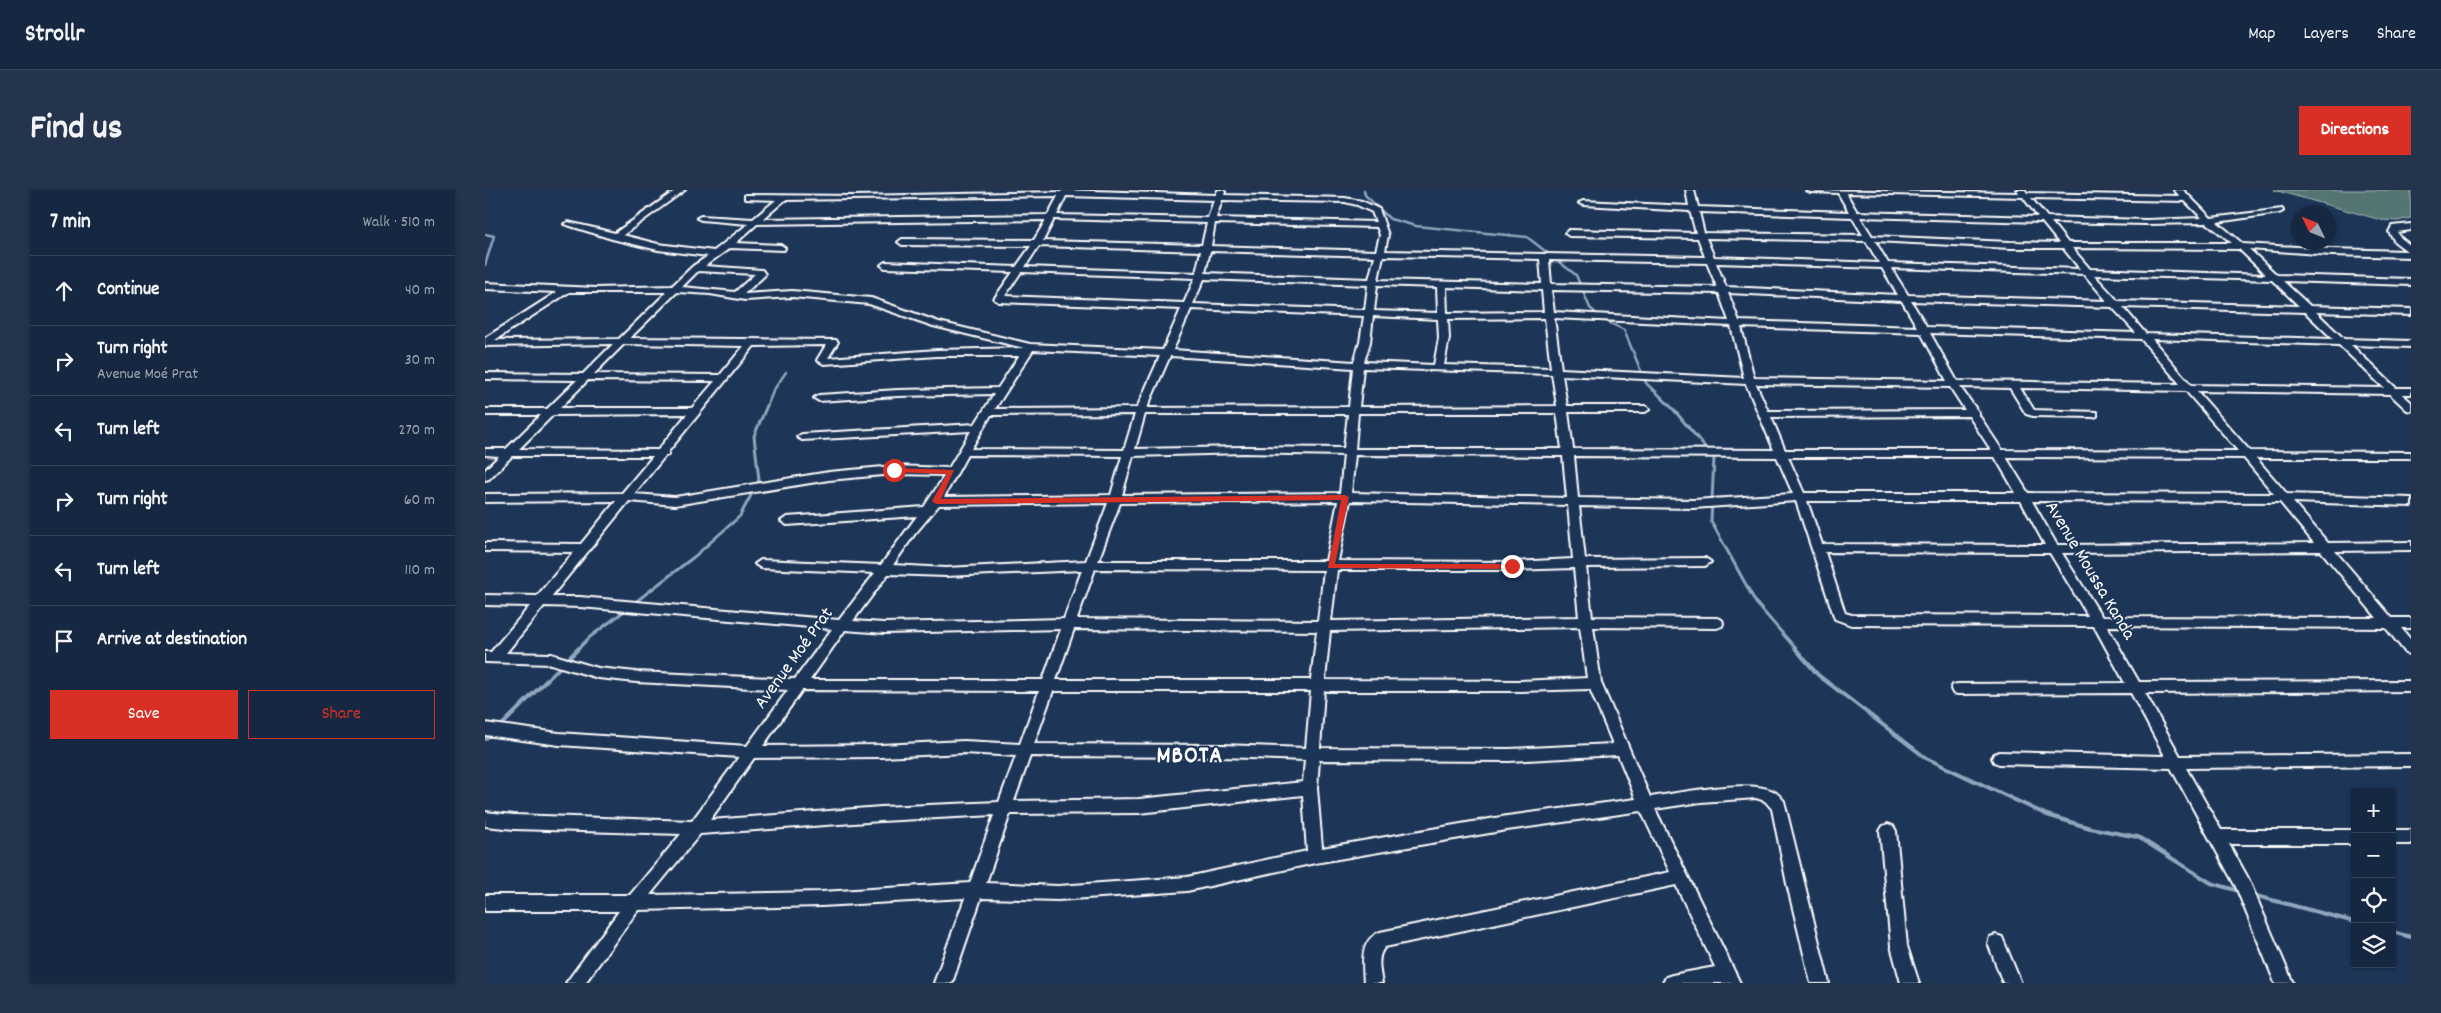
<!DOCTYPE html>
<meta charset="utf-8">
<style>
body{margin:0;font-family:Dekko,sans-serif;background:#23344c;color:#f1f3f6}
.controls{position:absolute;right:15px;bottom:15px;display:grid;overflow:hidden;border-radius:0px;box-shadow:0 1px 4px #0004}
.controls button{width:45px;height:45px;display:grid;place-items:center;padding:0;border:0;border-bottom:1px solid #35445a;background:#162841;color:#f1f3f6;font:25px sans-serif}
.compass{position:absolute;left:1806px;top:15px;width:45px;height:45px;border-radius:50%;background:#162841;box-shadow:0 1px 4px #0004;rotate:313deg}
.stop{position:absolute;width:15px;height:15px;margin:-11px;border:4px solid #d93025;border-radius:50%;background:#fff}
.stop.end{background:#d93025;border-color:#fff;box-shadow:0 1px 5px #0008}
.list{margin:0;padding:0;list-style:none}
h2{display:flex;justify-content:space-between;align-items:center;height:65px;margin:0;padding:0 20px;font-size:21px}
h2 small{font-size:16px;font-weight:400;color:#9ea6b1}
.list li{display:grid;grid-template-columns:32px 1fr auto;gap:15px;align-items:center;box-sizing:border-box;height:70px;padding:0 20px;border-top:1px solid #35445a}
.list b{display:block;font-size:19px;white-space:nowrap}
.list p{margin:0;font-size:16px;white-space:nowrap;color:#9ea6b1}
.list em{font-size:16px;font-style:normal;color:#9ea6b1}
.actions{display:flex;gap:10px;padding:15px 20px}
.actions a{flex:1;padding:11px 0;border:1px solid #d93025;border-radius:0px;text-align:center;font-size:18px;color:#d93025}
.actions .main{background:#d93025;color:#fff}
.icon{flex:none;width:28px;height:28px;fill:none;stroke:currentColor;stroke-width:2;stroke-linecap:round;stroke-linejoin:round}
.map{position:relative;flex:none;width:1926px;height:793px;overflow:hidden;border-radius:0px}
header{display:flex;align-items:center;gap:30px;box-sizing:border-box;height:70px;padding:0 25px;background:#162841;border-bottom:1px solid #35445a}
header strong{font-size:24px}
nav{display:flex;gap:28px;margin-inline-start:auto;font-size:18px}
.intro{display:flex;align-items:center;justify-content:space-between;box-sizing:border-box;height:120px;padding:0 30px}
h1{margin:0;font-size:35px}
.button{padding:12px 22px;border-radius:0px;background:#d93025;color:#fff;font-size:18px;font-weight:700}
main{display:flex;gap:30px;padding:0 30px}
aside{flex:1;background:#162841;border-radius:0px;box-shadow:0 1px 4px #0004}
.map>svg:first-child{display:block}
</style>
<header>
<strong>Strollr</strong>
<nav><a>Map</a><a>Layers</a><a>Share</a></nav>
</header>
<div class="intro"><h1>Find us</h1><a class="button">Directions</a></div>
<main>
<aside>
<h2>7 min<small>Walk · 510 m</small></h2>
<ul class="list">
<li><svg class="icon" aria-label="ahead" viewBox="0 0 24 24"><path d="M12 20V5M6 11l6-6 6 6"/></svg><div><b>Continue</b></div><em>40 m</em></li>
<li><svg class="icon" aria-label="right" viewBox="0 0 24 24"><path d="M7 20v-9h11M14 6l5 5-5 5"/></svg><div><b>Turn right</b><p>Avenue Moé Prat</p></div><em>30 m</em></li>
<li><svg class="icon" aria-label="left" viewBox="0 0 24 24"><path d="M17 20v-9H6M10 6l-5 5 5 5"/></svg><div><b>Turn left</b></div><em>270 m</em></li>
<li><svg class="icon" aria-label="right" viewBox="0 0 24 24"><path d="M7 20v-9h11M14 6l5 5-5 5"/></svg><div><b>Turn right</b></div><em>60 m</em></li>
<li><svg class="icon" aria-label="left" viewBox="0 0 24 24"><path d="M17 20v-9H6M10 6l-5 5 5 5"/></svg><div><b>Turn left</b></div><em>110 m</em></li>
<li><svg class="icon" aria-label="arrive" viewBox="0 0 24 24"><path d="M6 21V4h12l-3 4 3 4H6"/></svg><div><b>Arrive at destination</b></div></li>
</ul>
<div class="actions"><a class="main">Save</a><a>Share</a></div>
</aside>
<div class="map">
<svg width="1926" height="793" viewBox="0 0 1926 793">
<rect width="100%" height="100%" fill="#1d3557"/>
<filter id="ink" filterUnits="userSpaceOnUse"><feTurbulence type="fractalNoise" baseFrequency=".02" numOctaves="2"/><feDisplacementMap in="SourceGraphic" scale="10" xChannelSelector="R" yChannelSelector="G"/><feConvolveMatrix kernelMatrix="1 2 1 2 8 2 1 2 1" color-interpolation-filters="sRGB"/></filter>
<g filter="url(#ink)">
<path fill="#547473" stroke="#aabab9" d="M1789 0H1926V28L1912 31 1896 30Z"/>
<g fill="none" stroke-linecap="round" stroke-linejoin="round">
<path stroke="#91a6bc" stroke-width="2.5" d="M879 0 880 5 905 29 931 36 1042 47 1091 85 1105 118 1119 130 1139 140 1161 193 1169 201
M0 44 9 46 0 75
M288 201 301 182"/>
<path stroke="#91a6bc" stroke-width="3" d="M1168 199 1189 220 1229 268 1226 331 1271 413 1311 459
M149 413 210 366 255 326 274 290 269 246 289 199
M93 459 105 447 142 419"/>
<path stroke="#91a6bc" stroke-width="4" d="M1310 458 1333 485 1441 568 1562 625 1605 638 1653 647 1726 693 1754 701
M15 537 94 458
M0 549 6 544
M1768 705 1870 732
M1907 742 1926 747"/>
<defs>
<path id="minor" d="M191 0H200L138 45 173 54 229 61 263 34 216 30 212 28 216 26 268 29 291 10 260 9V5H263L370 6 576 2 577 0 731 5 733 0H738L740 2 739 5 860 8 877 11 894 19 903 45 900 61 1220 67 1213 48 1084 46 1080 43 1084 40 1211 43 1205 21 1098 15 1094 13 1098 11 1204 16 1201 0H1209L1213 17 1364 22 1353 3 1325 2 1321 0 1534 3 1532 0H1540L1542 3 1695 6 1689 0H1698L1726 28 1797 19 1798 21 1794 23 1732 32 1758 54 1846 59 1922 61 1910 52 1904 42 1907 36 1926 34V40L1912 42 1916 48 1926 56V67L1846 65 1764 59 1792 85 1926 89V95L1798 91 1825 116 1926 119V125L1831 122 1859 149 1926 151V157L1866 155 1911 198H1926V204H1917L1926 212V221L1922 220 1905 204 1712 201 1765 261 1926 262V268H1771L1802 304 1926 308V316L1808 312 1843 353 1926 352V360L1850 361 1907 428H1926V438H1916L1926 450V464L1921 463 1901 438 1622 436 1654 492 1926 491V501L1660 503 1695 566 1926 564V576L1701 578 1736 640H1870V654H1744L1763 688 1808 793H1790L1751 697 1686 578 1514 574 1509 572 1507 568 1509 564 1514 562 1680 566 1646 503 1473 504 1468 503 1466 499 1468 495 1473 494 1640 493 1609 436 1366 435 1350 429 1349 426 1311 311 1208 318 1094 316 1100 369 1220 368 1226 372 1220 376 1101 377 1107 427 1232 428 1237 430 1238 433 1237 436 1232 438 1108 437 1116 493 1165 607C1194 603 1263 589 1288 601 1293 603 1296 608 1299 611L1344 793H1326L1302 694 1287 619 1280 611 1271 608 1216 612 1170 619 1255 793H1178L1181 787 1187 785 1230 777 1191 695 900 757C891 766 895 782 897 793H879C878 775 874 750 895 742L1185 682 1156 621 1022 640 830 673 702 701 573 710 496 708 467 793H449L480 708 336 716 153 720 100 793H81L134 721H0V705H145L196 644 29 639 0 636V622L29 625 207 631 254 567 74 555 0 545V533L74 543 262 556 303 500 151 492 113 488 66 474 0 472V462H6L45 416 0 415V405L52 406 89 362 0 361V353L96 354 131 311 0 312V304L137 303 168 266H27L4 289 0 290V280L14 266 0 265V259H21L56 225H0V219H62L92 190 0 189V183L98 184 128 154 0 156V148L72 102 0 99V93L111 98 187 96 208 76 223 66 173 60 127 49 79 34 83 32 130 43ZM1361 3 1538 7 1553 27 1372 22ZM573 6 563 25 278 29 300 10ZM581 6 729 10 723 28 572 25ZM1546 8 1700 11 1717 28 1661 30 1562 27ZM737 10 860 12 872 15 887 22 891 32 731 28ZM1214 22 1367 27 1378 45 1219 43ZM1375 27 1557 32 1574 53 1525 52 1387 46ZM569 29 722 33 717 55 558 51ZM561 30 549 50 417 49 413 52 417 55 546 56 531 77 400 72 396 75 400 78 528 82 509 109 514 112 696 119 678 160 545 154 454 132 386 108 307 101 259 104 279 86 280 84 277 80 220 76 245 58 299 60 300 58 296 55 251 53 272 34ZM1566 32 1661 34 1722 33 1747 53H1583ZM730 33 892 37 895 45 891 61 726 56ZM1221 48 1381 51 1394 73 1229 67ZM1390 51 1525 58H1578L1595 79 1403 73ZM554 56 716 61 711 83 540 77ZM1587 58 1754 59 1781 85 1605 79ZM725 61 890 66 884 89 720 83ZM898 66 1055 69 1057 94 893 90ZM1064 70 1222 73 1232 97 1066 94ZM1231 73 1397 78 1413 105 1241 97ZM1406 78 1599 84 1622 111 1423 105ZM213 81 270 84 250 102 197 97ZM536 82 710 88 699 113 520 106ZM1609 85 1787 90 1814 116 1633 111ZM719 89 883 95 880 120 708 114ZM892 95 952 97 953 123 889 121ZM961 97 1057 100 1059 122 962 123ZM1066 100 1234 103 1244 131 1069 122ZM84 102H182L134 149 10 150ZM192 102 225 104 260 110 307 107 384 114 448 136 539 158 452 160 343 168 353 152 351 150 145 148ZM1243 103 1417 111 1432 137 1254 131ZM1426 111 1627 117 1651 143 1442 137ZM1638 117 1820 122 1848 149 1661 144ZM706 119 879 126 875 152 869 172 688 160ZM888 126 953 129 954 148 949 175 879 172 885 152ZM1060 128 1066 178 959 175 964 148 963 129ZM1069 128 1246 136 1259 188 1076 179ZM1256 137 1436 143 1462 191 1269 188ZM1445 143 1656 149 1695 194 1472 191ZM1667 149 1854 155 1899 198 1706 195ZM139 154 259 156 235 185 109 184ZM341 155 332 170 339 174 452 166H534L513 198 413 200 334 205 329 208 334 211 413 206 509 204 490 234 317 244 312 247 317 250 486 241 464 278 409 276 344 282 190 307 149 304 180 266 183 265V262L269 156ZM548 160 675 166 652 218 510 219ZM685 166 868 178 864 217 662 218ZM878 178 1067 184 1072 216 874 217ZM1077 185 1261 194 1289 260 1088 259 1083 222H1160L1165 219 1160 216H1082ZM103 190 230 191 207 218H75ZM1271 194 1465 197 1480 220 1283 221ZM1475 197 1525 198 1541 224 1548 226 1608 227 1612 226V222L1549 220 1535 198 1701 201 1753 261 1517 260 1493 224 1494 223ZM873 223H1072L1077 259H870ZM202 224 173 260 34 259 68 225ZM650 224 639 260 486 259 506 225ZM660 224H863L859 258 759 257 650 259ZM1484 226 1506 260H1300L1286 227ZM759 263 859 265 855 303 637 305 648 266ZM482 265 637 266 626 305 459 307ZM870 265 1078 266 1082 308 866 303ZM1089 266 1292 267 1308 304 1208 310 1093 308ZM1303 267H1510L1531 303H1319ZM1521 267 1759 268 1789 304 1543 303ZM409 284 460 285 439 317 302 327 296 331 302 335 432 326 396 375 276 370 270 374 276 378 390 383 354 430 95 407H66L144 311 190 315 344 290ZM853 311 841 371H613L635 313ZM865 311 1083 315 1088 369 1027 372 853 371ZM1322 311H1536L1560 355 1337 354ZM1547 311 1795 312 1829 353 1572 355ZM623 313 601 371 461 378 408 375 429 345 454 315ZM1836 361 1892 428 1617 427 1577 363ZM1340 362 1565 363 1603 426 1367 425 1360 423ZM1089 378 1094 427 846 431 852 380H1027ZM610 379 839 380 833 431 592 429ZM597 380 579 429 399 433 368 431 403 384 461 386ZM59 416 95 417 347 439 310 489 151 482 113 478 66 464 21 463ZM1095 437 1102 488 1034 491 840 490 845 441ZM576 439 558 490H325L360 440 399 443ZM589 439 832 441 826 490H571ZM1105 499 1128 554 1024 559 835 558 839 501H1034ZM317 500 554 501 535 554 479 551 396 555 278 556ZM568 501H826L821 558 737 555 549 554ZM479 563 531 566 514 612 396 617 225 630 269 568 396 567ZM1133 565 1151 609 1022 626 837 658 832 598 834 570 1024 571ZM545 566 737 567 820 570 818 592 654 609 529 611ZM818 605 822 661 702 687 573 696 501 693 525 624 654 623ZM509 625 485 693 336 702 165 705 215 644 396 631Z
M1403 634 1408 636 1411 641 1422 756 1434 793H1416L1406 756 1395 641 1398 636Z
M1907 640H1926V654H1907Z
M1511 745 1517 747 1536 793H1518L1503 753 1505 747Z"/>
</defs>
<use href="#minor" stroke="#fff" stroke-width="4"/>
<use href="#minor" fill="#1d3557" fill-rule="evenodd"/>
</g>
</g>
<path fill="#d93025" d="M409 278 469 280 456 309 860 305 864 307 850 374H1027L1031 376 1027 379 843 378 856 310 451 314 447 311 462 284 406 282 405 280Z"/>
<g text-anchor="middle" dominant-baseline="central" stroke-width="4" stroke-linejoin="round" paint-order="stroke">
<g font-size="19" fill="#fff" stroke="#1d3557">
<text transform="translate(1604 381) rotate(59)">Avenue Moussa Kanda</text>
<text transform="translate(310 469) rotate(-54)">Avenue Moé Prat</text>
</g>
<g font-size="24" font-weight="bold" letter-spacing="1" fill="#fff" stroke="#1d3557">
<text x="705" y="567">MBOTA</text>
</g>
</g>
</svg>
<div class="controls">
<button>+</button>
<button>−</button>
<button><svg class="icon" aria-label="locate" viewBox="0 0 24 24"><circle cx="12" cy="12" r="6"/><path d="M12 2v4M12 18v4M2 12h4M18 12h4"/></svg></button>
<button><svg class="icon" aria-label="layers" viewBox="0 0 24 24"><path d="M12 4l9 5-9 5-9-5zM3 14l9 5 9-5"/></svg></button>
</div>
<svg class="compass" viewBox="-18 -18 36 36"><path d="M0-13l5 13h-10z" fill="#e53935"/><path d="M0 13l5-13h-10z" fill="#9ea6b1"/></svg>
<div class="stop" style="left:409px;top:280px"></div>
<div class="stop end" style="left:1027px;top:376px"></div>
</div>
</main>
